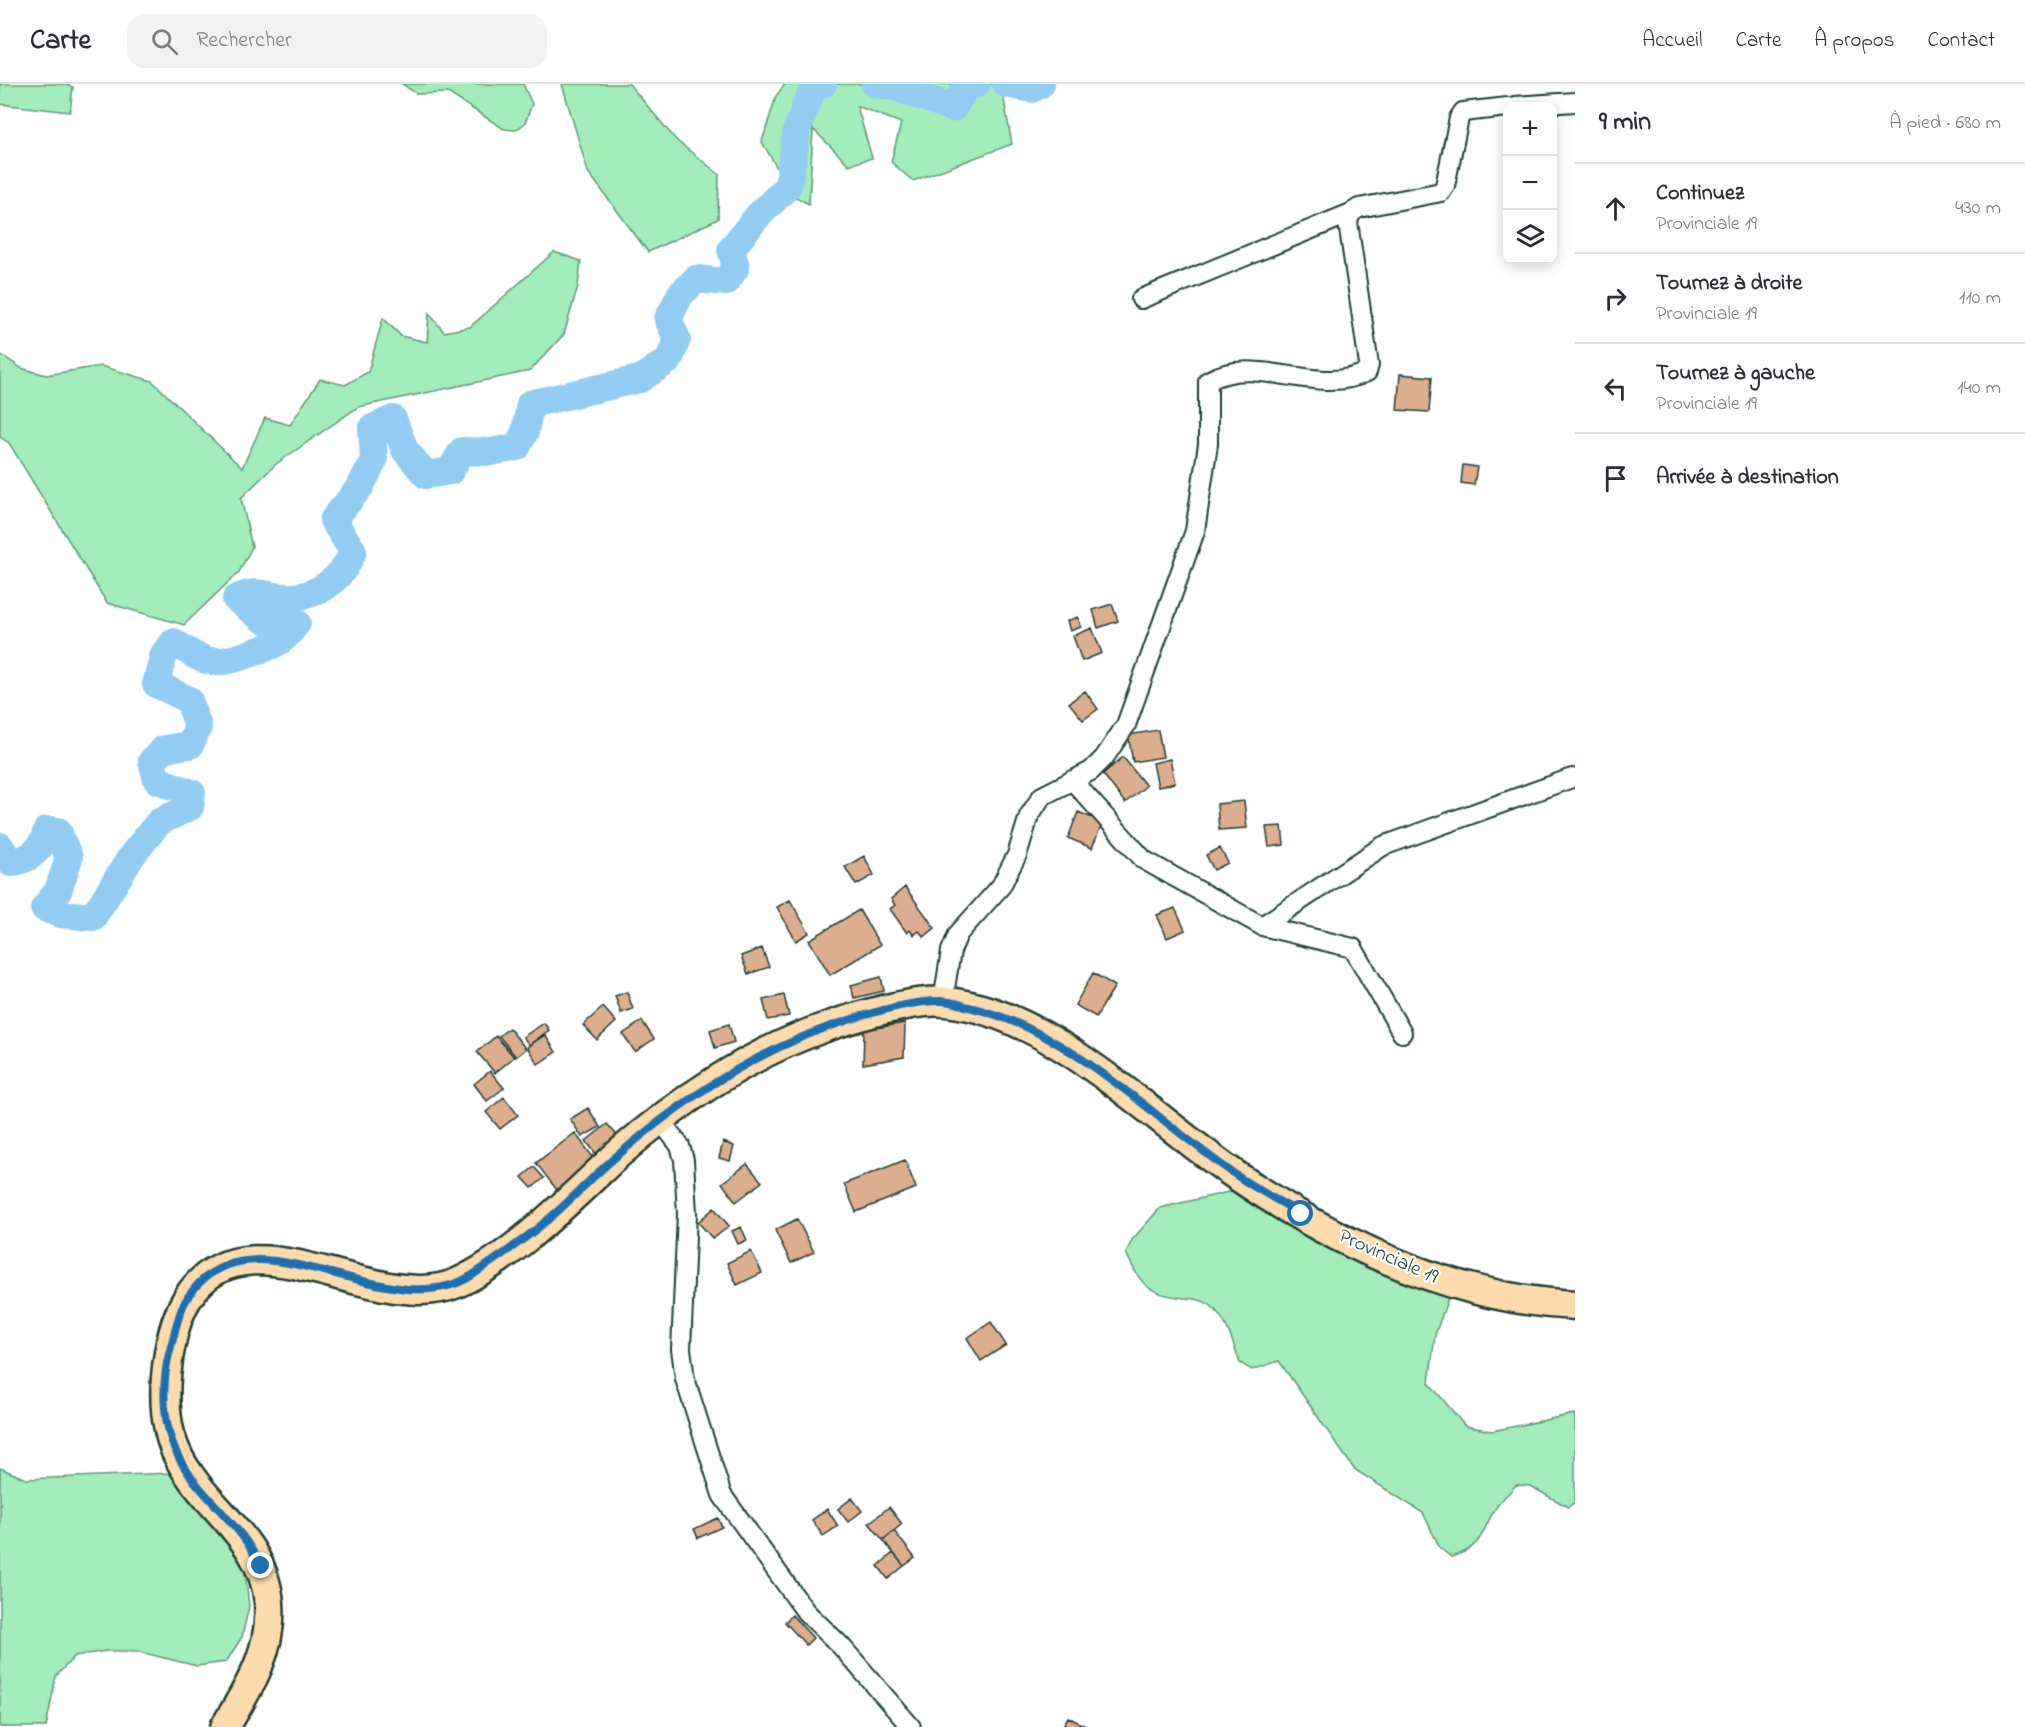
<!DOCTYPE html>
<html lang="fr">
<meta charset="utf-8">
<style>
body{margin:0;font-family:"Indie Flower",sans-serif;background:#f2f2f3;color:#2b2b33}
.controls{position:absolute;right:18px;top:18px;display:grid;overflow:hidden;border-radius:12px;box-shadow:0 3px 15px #0003}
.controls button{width:54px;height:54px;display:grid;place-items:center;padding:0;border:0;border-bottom:2px solid #e1e1e2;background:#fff;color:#2b2b33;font:30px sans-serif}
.stop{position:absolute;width:18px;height:18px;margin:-14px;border:4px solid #1f6fb2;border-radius:50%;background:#fff}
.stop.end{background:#1f6fb2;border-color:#fff;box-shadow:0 2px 6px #0008}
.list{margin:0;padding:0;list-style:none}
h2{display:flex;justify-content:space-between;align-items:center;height:78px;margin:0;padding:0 24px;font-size:26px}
h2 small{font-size:20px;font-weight:400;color:#7c7c81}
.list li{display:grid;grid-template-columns:39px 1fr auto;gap:18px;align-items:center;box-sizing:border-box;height:90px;padding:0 24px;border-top:2px solid #e1e1e2}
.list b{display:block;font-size:22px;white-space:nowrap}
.list p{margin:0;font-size:20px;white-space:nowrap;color:#7c7c81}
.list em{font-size:20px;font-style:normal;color:#7c7c81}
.icon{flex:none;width:33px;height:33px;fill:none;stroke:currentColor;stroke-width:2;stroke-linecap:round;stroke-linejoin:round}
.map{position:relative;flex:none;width:1575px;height:1643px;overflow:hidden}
header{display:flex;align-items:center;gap:36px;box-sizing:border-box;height:84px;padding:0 30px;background:#fff;border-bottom:2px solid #e1e1e2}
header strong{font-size:28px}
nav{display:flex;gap:33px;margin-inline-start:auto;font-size:21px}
.search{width:420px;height:54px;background:#f2f2f3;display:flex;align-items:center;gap:15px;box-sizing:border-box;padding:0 21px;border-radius:18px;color:#7c7c81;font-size:22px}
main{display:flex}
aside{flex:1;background:#fff}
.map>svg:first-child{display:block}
</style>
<header>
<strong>Carte</strong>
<div class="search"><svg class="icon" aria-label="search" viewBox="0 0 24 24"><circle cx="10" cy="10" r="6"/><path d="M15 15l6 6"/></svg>Rechercher</div>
<nav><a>Accueil</a><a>Carte</a><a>À propos</a><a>Contact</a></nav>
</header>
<main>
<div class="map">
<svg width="1575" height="1643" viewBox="0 0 1575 1643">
<rect width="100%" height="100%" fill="#fff"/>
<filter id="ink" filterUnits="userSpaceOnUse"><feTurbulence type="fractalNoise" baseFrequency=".0167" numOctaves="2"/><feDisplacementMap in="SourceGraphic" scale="12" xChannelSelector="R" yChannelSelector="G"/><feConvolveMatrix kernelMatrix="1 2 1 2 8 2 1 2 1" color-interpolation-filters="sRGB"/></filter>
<g filter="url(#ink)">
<path fill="#a2ecba" stroke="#609477" stroke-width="1.5" d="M0 0H65L73 3 70 28 0 20Z
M402 0H523L532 20 525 39 516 46 504 45 448 9 417 10Z
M562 0H629L677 57 719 90 718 135 648 168 588 88Z
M785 0H1001L1012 60 913 97 891 78 901 39 857 22 872 74 849 81 813 45 809 120 793 112 762 58 776 12Z
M554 168 581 177 578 202 564 250 530 287 358 323 276 380 241 414 252 463 239 488 184 541 107 519 9 359 0 353V270L21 284 46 291 101 282 152 297 242 384 265 334 290 341 320 295 345 301 368 288 383 234 401 252 427 258 429 229 444 248 470 243Z
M1254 1102 1452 1203 1435 1251 1429 1299 1465 1342 1492 1347 1575 1330V1418L1568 1423 1530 1402 1516 1401C1510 1408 1502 1415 1497 1422 1481 1445 1485 1464 1451 1473L1440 1464 1423 1429 1354 1385 1279 1277 1252 1286 1240 1279C1233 1260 1227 1234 1210 1221 1202 1215 1194 1215 1184 1214 1147 1210 1141 1201 1126 1169L1132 1156 1160 1124Z
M0 1384 26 1395 172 1389 241 1450 249 1522 242 1553 226 1578 197 1582 136 1567H106L75 1572 56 1592 46 1643H0Z"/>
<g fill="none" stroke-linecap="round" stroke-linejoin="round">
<path stroke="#92ccf2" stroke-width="28" d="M875 0 895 3 953 24 967 2 977 0
M1006 0 1032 5 1041 0
M0 762 11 779C31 775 42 766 47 746L58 747 69 774 58 807 44 824 60 830 93 833 133 770 159 738 190 723 192 709 157 696 152 677 164 665 190 661 198 643 189 616 156 600 164 570 174 558C206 581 216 582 252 569 277 560 281 560 297 539L264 536 236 515C257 504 263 512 285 513 315 515 343 495 353 467L333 436 360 403 374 376 372 344 393 335 405 366 426 391 450 387 462 367 491 368 517 363 525 348 530 320 640 295 669 276 677 255 668 235 680 211 696 195 726 198 736 183 731 165 757 133 788 102 797 45 814 1 823 0"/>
</g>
<path fill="#ddad8f" stroke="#1f3d34" stroke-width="1.5" d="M1400 290 1432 293 1429 328 1397 326Z
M1463 381 1477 383 1474 401 1461 399Z
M1112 520 1118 537 1098 544 1093 526Z
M1078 533 1081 543 1070 547 1067 537Z
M1092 544 1102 569 1082 577 1073 552Z
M1085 607 1098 625 1083 636 1069 619Z
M1158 646 1163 673 1133 678 1128 651Z
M1123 673 1146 702 1125 719 1103 690Z
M1170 675 1175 699 1158 703 1153 679Z
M1244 717 1247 744 1219 746 1217 720Z
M1078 728 1103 738 1092 764 1068 754Z
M1282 742 1284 761 1269 763 1266 743Z
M1220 764 1228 779 1214 786 1206 771Z
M864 772 874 791 856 801 845 783Z
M905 803 935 844 924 853 919 847 914 851 910 846 907 849 890 825 895 821 891 815Z
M790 816 809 849 796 857 777 823Z
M1175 824 1185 846 1167 854 1157 831Z
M859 826 880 861 830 891 809 856Z
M762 864 769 883 748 890 741 872Z
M1093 889 1115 902 1096 933 1075 921Z
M881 893 884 907 854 914 851 901Z
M627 908 633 925 621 929 615 912Z
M784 911 789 932 768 936 763 916Z
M603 923 616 938 597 956 583 941Z
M642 937 654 955 635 968 623 950Z
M544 939 549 946 529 961 523 953Z
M905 939 904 973 863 980 864 946Z
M729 940 734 958 715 964 710 946Z
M509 944 526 965 516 973 499 952Z
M545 951 556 968 538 980 527 963Z
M496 952 514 973 495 989 477 968Z
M490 987 504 1004 487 1017 474 1000Z
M504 1013 518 1031 500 1045 486 1028Z
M588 1024 600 1043 582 1053 570 1035Z
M607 1040 622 1057 600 1075 586 1057Z
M575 1049 598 1080 560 1110 536 1079Z
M723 1058 734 1062 730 1077 719 1074Z
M905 1076 916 1104 856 1128 844 1100Z
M747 1080 762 1098 736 1118 722 1099Z
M534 1083 544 1094 532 1104 522 1093Z
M714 1124 729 1142 713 1155 698 1138Z
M797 1135 814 1168 791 1179 775 1146Z
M741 1143 747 1156 738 1160 732 1147Z
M751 1167 762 1189 737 1201 727 1179Z
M991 1238 1006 1261 981 1277 967 1254Z
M852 1414 862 1427 848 1438 838 1425Z
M889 1423 902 1440 883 1456 869 1439Z
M827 1425 838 1442 823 1452 812 1436Z
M718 1434 722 1443 698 1454 694 1445Z
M894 1447 915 1474 904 1482 883 1456Z
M893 1469 904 1482 888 1495 878 1482Z
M792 1531 813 1554 806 1561 785 1538Z
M1068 1633 1087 1643H1062Z"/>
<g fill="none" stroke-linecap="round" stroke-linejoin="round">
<defs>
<path id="minor" d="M1515 22 1575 18
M1141 215 1351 129
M1072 696 1144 776 1262 842 1353 864 1402 949
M1262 842 1383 762 1572 694
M943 917 951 867 958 850 1001 802 1017 771 1029 732 1042 712 1091 687 1104 674 1126 641 1195 447 1208 360V297C1256 269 1318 313 1367 288L1369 281 1348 138 1351 129 1359 124 1441 108 1445 102 1459 34 1463 28 1508 23
M660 1036 680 1062 684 1076 687 1130 681 1265 685 1295 722 1411 806 1528 841 1562 911 1643"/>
<path id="primary" d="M225 1643C248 1605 273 1566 269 1519 263 1453 207 1427 179 1374 166 1349 164 1320 166 1293 168 1269 174 1236 187 1215 246 1120 375 1234 457 1199 513 1174 572 1113 617 1071 677 1018 750 969 826 943 855 933 916 914 946 918 1050 928 1151 1034 1234 1090 1335 1159 1451 1215 1575 1221"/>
</defs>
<use href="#minor" stroke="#1f3d34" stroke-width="22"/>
<use href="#primary" stroke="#1f3d34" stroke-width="33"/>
<use href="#minor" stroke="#fff" stroke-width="18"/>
<use href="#primary" stroke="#fedbac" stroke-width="28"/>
</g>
</g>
<g fill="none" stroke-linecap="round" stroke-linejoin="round" filter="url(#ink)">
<path stroke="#1f6fb2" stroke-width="8" d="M261 1482C254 1470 248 1458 239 1448 220 1424 194 1402 179 1374 162 1344 161 1299 170 1266 175 1249 178 1228 188 1213 251 1117 386 1245 471 1192 501 1172 533 1150 560 1125 581 1106 601 1084 624 1066 691 1009 765 962 849 936 874 928 917 916 942 917 952 917 964 922 973 924 1073 949 1151 1032 1233 1089 1254 1104 1279 1117 1301 1130"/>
</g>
<g text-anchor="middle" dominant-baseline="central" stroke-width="4.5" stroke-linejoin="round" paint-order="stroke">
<g font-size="21" fill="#1f3d34" stroke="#fff">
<text transform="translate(1388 1173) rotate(24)">Provinciale 19</text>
</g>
</g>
</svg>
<div class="controls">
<button>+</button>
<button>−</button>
<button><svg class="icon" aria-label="layers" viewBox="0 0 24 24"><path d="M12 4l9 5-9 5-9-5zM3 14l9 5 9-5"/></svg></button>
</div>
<div class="stop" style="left:1301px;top:1130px"></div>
<div class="stop end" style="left:261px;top:1482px"></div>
</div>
<aside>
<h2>9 min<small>À pied · 680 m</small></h2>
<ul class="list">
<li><svg class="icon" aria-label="ahead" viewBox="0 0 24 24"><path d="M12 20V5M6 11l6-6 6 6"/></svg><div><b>Continuez</b><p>Provinciale 19</p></div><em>430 m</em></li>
<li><svg class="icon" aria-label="right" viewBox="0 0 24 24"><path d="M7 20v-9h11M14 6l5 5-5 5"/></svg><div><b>Tournez à droite</b><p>Provinciale 19</p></div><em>110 m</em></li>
<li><svg class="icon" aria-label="left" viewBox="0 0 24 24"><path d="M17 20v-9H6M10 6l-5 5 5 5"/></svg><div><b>Tournez à gauche</b><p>Provinciale 19</p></div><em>140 m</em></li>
<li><svg class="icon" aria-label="arrive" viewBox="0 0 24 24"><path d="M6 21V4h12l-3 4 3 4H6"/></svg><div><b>Arrivée à destination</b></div></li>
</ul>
</aside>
</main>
